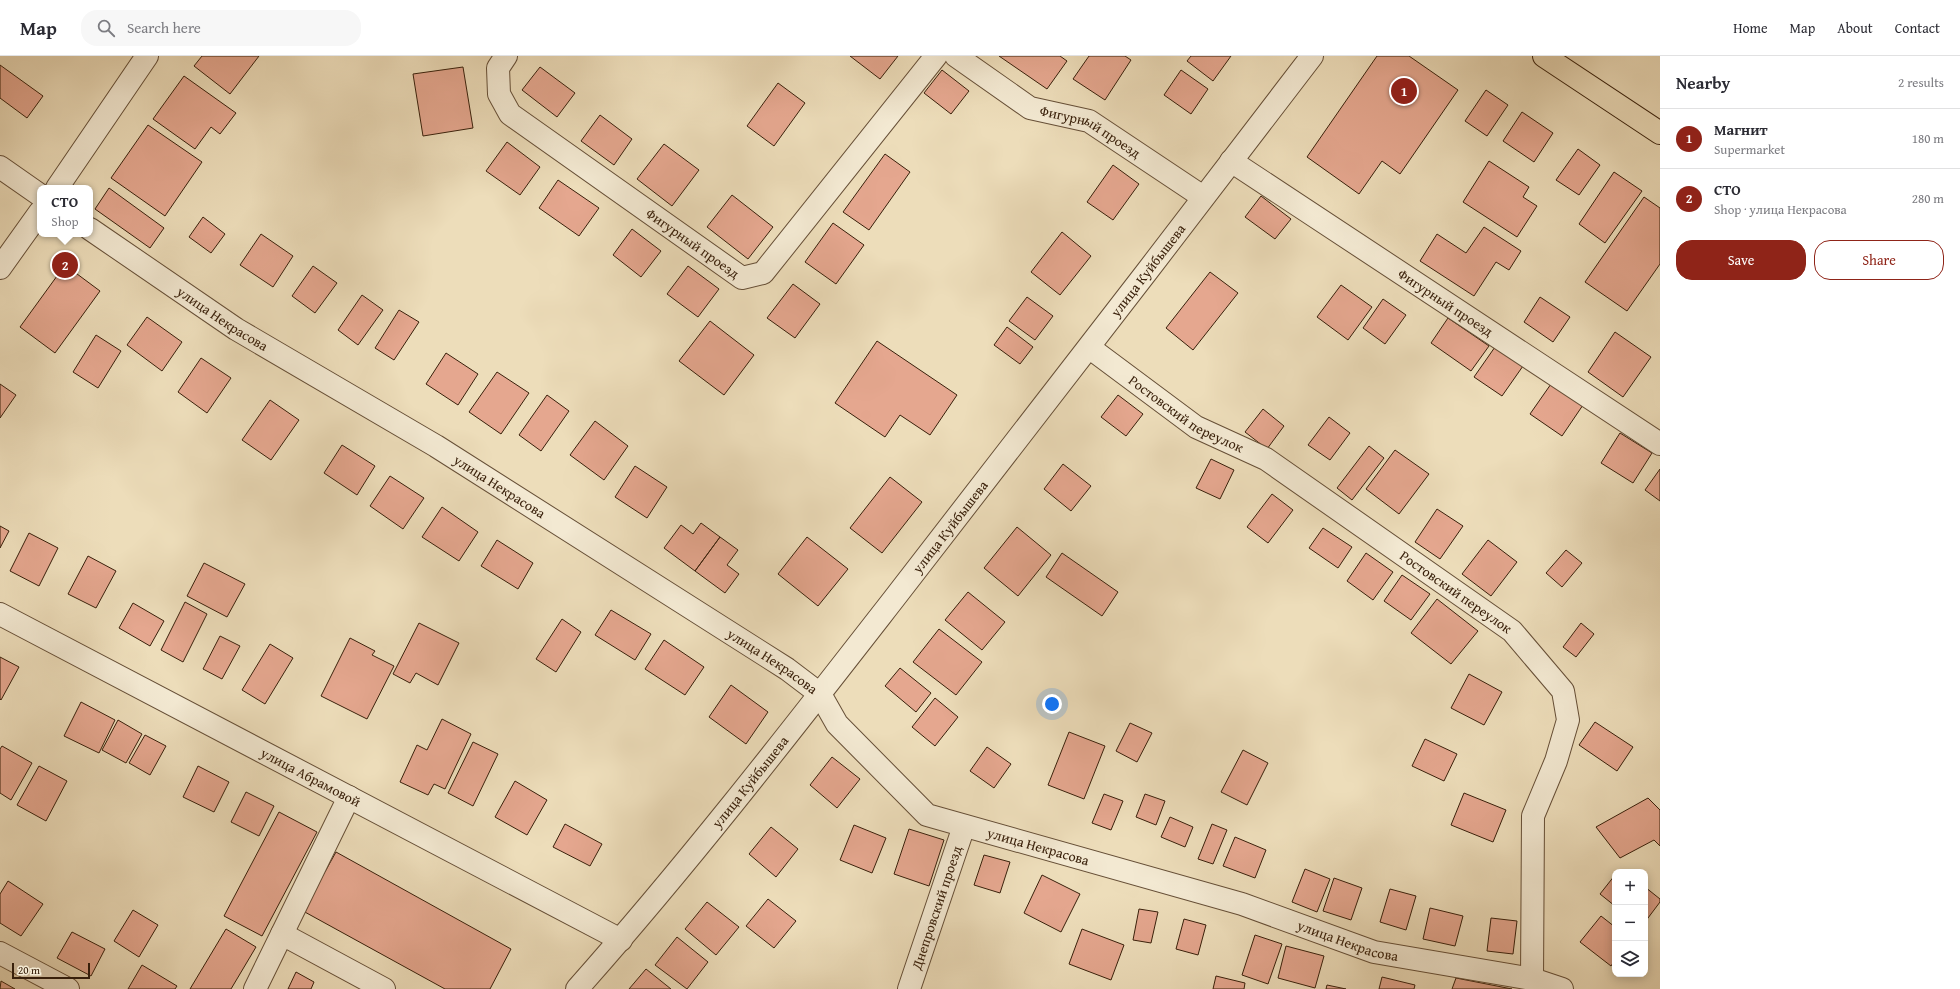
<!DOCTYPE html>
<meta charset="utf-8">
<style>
body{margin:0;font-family:"Gentium Book Plus",serif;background:#f7f7f7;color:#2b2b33}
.controls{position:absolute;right:12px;bottom:12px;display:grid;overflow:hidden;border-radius:8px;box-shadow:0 2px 10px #0003}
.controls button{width:36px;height:36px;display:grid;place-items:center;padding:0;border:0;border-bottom:1px solid #e1e1e2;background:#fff;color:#2b2b33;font:20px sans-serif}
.scale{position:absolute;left:12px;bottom:10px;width:78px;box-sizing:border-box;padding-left:4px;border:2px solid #39200b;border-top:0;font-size:11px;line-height:14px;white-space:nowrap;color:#39200b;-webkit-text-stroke:3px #f3e9d2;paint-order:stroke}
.you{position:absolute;left:1052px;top:648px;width:14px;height:14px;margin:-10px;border:3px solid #fff;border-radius:50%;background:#1a73e8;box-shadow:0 0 0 6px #1a73e833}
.badge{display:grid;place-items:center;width:26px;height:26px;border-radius:50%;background:#8f2418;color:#fff;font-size:13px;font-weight:700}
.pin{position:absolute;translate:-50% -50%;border:2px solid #fff;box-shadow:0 1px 4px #0006}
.popup{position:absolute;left:37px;top:129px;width:56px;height:52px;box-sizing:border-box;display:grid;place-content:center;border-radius:8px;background:#fff;filter:drop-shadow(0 1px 3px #0005);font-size:13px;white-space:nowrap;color:#7c7c81}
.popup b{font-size:15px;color:#2b2b33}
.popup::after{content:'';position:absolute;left:50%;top:100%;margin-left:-8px;border:8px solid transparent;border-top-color:#fff}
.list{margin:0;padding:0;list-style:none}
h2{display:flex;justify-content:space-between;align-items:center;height:52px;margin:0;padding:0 16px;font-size:17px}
h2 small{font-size:13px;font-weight:400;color:#7c7c81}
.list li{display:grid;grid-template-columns:26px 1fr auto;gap:12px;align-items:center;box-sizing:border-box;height:60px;padding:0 16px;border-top:1px solid #e1e1e2}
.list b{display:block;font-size:15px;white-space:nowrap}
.list p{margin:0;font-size:13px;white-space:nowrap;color:#7c7c81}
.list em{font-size:13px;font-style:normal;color:#7c7c81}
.actions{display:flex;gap:8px;padding:12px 16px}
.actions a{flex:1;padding:9px 0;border:1px solid #8f2418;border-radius:16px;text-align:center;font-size:14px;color:#8f2418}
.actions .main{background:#8f2418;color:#fff}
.icon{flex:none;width:22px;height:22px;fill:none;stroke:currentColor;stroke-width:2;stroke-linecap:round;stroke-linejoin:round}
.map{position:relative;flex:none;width:1660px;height:933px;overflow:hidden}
header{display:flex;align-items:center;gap:24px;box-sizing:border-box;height:56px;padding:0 20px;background:#fff;border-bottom:1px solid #e1e1e2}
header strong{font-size:19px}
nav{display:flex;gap:22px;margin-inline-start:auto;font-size:14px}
.search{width:280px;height:36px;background:#f7f7f7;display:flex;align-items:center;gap:10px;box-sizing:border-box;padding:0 14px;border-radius:16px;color:#7c7c81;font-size:15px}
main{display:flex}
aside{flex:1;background:#fff}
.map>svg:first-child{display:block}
</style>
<header>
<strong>Map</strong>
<div class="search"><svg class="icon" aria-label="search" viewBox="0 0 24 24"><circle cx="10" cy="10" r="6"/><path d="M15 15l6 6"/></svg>Search here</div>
<nav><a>Home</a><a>Map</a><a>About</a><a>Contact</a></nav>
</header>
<main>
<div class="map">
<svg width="1660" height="933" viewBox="0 0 1660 933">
<rect width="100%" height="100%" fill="#edddba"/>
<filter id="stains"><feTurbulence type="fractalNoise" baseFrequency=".005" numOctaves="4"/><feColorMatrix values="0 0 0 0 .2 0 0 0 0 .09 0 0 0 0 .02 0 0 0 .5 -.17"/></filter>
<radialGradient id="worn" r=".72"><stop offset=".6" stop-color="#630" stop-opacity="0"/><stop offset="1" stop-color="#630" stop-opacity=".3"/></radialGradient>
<path fill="#e5a78f" stroke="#39200b" d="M202 0H259L230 38 194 10Z
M850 0H898L880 23Z
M999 0H1060L1067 5 1047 33Z
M1089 0H1125L1131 4 1105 44 1073 23Z
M1191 0H1231L1213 25 1187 5Z
M1377 0H1409L1458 34 1400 118 1382 105 1359 138 1307 101Z
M0 9 43 40 27 62 0 42Z
M463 11 473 72 423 80 413 18Z
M540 11 575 37 557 61 522 34Z
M942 14 969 35 951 58 924 37Z
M1181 14 1208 33 1191 58 1164 39Z
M184 20 236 57 220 78 211 71 195 93 153 63Z
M778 27 805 47 774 90 747 70Z
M1486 34 1508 49 1487 80 1465 65Z
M1522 56 1553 77 1534 106 1503 85Z
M600 59 632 83 614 109 581 85Z
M148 69 202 106 165 160 111 122Z
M507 86 540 111 520 139 486 115Z
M664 88 699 114 672 150 637 123Z
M1578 93 1600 109 1579 139 1556 124Z
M885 98 910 116 869 174 843 156Z
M1489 105 1529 131 1523 141 1537 150 1517 181 1463 146Z
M1113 109 1139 128 1113 164 1087 146Z
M1614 116 1642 135 1605 187 1579 168Z
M558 124 599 152 579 180 539 152Z
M109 132 164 172 150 192 95 153Z
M732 139 773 171 748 203 707 171Z
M1261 140 1291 163 1275 183 1245 161Z
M1644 141 1660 152V208L1627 255 1585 226Z
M203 161 225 178 211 197 189 181Z
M833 167 864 189 836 228 805 206Z
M1484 171 1521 195 1509 214 1496 206 1474 240 1420 205 1437 178 1466 197Z
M632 173 661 195 641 221 613 199Z
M1062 176 1091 200 1060 239 1031 216Z
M261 178 293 200 273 231 240 209Z
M65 209 100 235 55 297 20 271Z
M313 210 337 227 315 257 292 240Z
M688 210 719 233 698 261 667 238Z
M1210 216 1238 237 1193 294 1166 272Z
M793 228 820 248 795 282 767 262Z
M1341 229 1372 251 1348 284 1317 261Z
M362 239 383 254 358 289 338 274Z
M1027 241 1053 260 1035 284 1009 265Z
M1540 241 1570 261 1553 286 1524 266Z
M1383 243 1406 259 1385 288 1363 272Z
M399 254 419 266 394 304 375 292Z
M147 261 182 286 162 315 127 289Z
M1448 262 1489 290 1471 315 1431 287Z
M710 265 754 299 724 339 679 305Z
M1007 271 1033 291 1020 308 994 289Z
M1615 276 1651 301 1623 341 1588 316Z
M96 279 121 295 98 332 73 316Z
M877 285 957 339 930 379 900 359 885 381 835 347Z
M1495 291 1523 310 1502 340 1474 321Z
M446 297 478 318 458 349 426 328Z
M201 302 231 322 207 357 178 336Z
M497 316 529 337 501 378 469 356Z
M0 328 16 339 0 362Z
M1551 328 1583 349 1562 380 1530 358Z
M547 339 569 355 541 395 519 379Z
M1118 339 1143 358 1126 380 1101 361Z
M270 344 299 364 271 404 242 384Z
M1263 353 1284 370 1267 393 1245 376Z
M1329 361 1350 377 1330 404 1308 389Z
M595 365 628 390 604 424 570 399Z
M1620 377 1652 397 1633 427 1601 407Z
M342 389 375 410 357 439 324 417Z
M1369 390 1384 402 1352 444 1337 432Z
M1395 394 1429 418 1399 458 1366 433Z
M1211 403 1234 414 1220 443 1196 432Z
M1063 408 1091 430 1071 455 1044 433Z
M635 410 667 431 647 462 615 441Z
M1660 413V445L1645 434Z
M390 420 424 442 403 473 370 450Z
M890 421 922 446 882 497 850 472Z
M1272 438 1293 454 1268 487 1247 471Z
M442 451 478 476 459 505 422 481Z
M1437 453 1463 470 1440 503 1415 486Z
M701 467 720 481 695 515 664 492 681 469 693 478Z
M0 470 9 475 0 492Z
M1017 471 1051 499 1018 540 984 512Z
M1323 472 1352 491 1338 512 1309 492Z
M29 477 58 492 39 530 10 515Z
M720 481 738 494 727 509 739 518 725 537 695 515Z
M807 481 848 513 818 550 778 518Z
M497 484 533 507 518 533 481 510Z
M1488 484 1517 506 1491 540 1462 518Z
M1566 494 1582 507 1562 531 1546 517Z
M1062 497 1118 536 1102 560 1046 521Z
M1366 497 1393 516 1373 544 1347 525Z
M88 500 116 515 96 552 68 538Z
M204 507 245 528 227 561 187 540Z
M1402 519 1430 538 1411 564 1384 545Z
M968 536 1005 566 982 594 945 564Z
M1437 543 1478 575 1451 608 1411 577Z
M185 546 207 558 183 606 161 594Z
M133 547 164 565 150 590 119 572Z
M611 554 651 578 635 604 595 579Z
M562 563 581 576 556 616 536 603Z
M419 567 459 587 438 629 416 617 410 627 393 618Z
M1581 567 1594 578 1576 601 1563 591Z
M939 573 982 606 956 639 913 606Z
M220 580 240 590 222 623 203 613Z
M350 582 375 595 372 599 394 610 367 663 321 640Z
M664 584 704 611 685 639 645 613Z
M270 588 293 602 265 648 242 634Z
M0 601 19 611 1 644 0 643Z
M900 612 931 637 916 656 885 630Z
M1469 618 1502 636 1484 669 1451 652Z
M731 629 768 656 746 688 709 661Z
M935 642 958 661 935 690 912 671Z
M81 646 115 664 99 697 64 680Z
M442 663 471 678 445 733 434 728 428 739 400 726 417 689 427 694Z
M118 664 142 678 126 707 102 694Z
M1595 666 1633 691 1617 715 1579 689Z
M1130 667 1152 677 1137 706 1116 695Z
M1069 676 1105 690 1084 743 1048 729Z
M145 679 166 690 150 719 129 707Z
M1425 683 1457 698 1444 725 1412 710Z
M473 686 498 698 473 750 448 737Z
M2 690 32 707 11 744 0 737V693Z
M987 691 1011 708 994 732 970 715Z
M1243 694 1268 707 1247 749 1221 736Z
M832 701 860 723 837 752 810 729Z
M39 710 67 725 46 765 17 749Z
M198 710 229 726 214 756 183 741Z
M515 725 547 744 527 779 495 761Z
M246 736 274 750 259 780 231 766Z
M1464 737 1506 754 1493 786 1451 769Z
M1104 738 1123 745 1111 774 1092 767Z
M1145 738 1165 745 1156 769 1136 761Z
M1648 742 1660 754V790L1654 784 1620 802 1596 771Z
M279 756 317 776 262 880 224 860Z
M1170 761 1193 771 1185 791 1161 781Z
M565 768 602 788 590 810 553 791Z
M1212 768 1227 774 1213 808 1198 803Z
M854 769 886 782 872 817 840 804Z
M771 771 798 793 776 821 749 798Z
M909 773 944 784 929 830 894 818Z
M1235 781 1266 794 1255 822 1223 810Z
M336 796 511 893 490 933H445L303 855Z
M984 799 1010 806 1000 837 974 829Z
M1305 813 1330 823 1317 856 1292 846Z
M1042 819 1080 838 1061 876 1024 857Z
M1615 819V850L1600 838Z
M1334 822 1362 832 1351 864 1323 855Z
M8 825 43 848 21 880 0 867V838Z
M1645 831 1660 843V846L1645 866Z
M1390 833 1416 840 1406 874 1380 866Z
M768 843 796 865 774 892 746 870Z
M707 846 739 871 716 899 685 873Z
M1430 852 1463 860 1455 890 1423 883Z
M1139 853 1158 856 1151 887 1133 884Z
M133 854 158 869 139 901 114 885Z
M1601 860 1615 871V904L1611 910 1580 886Z
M1491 862 1517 865 1513 898 1487 895Z
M1184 863 1206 869 1198 899 1176 893Z
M226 873 256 891 231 933H190Z
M1082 873 1124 889 1111 924 1069 908Z
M72 876 105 893 91 920 57 902Z
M1255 879 1282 888 1268 928 1242 919Z
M677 881 708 906 687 933 655 909Z
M1286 890 1324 900 1315 932 1278 922Z
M142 909 177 930 175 933H128Z
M646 913 671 933H629Z
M296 916 314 926 311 933H288Z
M1216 920 1245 927 1244 933H1213Z
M1382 921 1415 929 1414 933H1379Z
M1456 922 1512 933H1452Z
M1 925 15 933H0Z
M1327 929 1346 933H1326Z"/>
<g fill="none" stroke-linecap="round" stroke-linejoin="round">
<defs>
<g id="minor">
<path id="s1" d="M506 0 498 12 499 38 510 58 742 222 763 217 936 0"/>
<path id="s2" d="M956 0 1030 52 1089 65 1203 141"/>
<path id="s3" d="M1231 105 1660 388"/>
<path d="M0 111 40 139"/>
<path d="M57 132 147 0"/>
<path id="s4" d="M90 173 236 273 436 390 787 613 820 638 837 668 927 759 1242 848 1374 896 1532 923 1562 933"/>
<path d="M0 212 40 156"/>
<path id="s5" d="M1090 292 1196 371 1266 403 1512 575 1563 635 1568 664 1556 705 1533 760 1532 923"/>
<path id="s6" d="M0 558 621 884"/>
<path d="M282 878 384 933"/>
<path d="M0 897 68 933"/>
<path d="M255 933 349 741"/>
<path id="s7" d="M577 933C688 808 791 675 893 544 1034 363 1173 182 1312 0"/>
<path id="s8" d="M909 933 964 770"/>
</g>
<path id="major" d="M1544 0 1660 77"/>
</defs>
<use href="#minor" stroke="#664f37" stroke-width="24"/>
<use href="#major" stroke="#39200b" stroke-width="24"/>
<use href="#minor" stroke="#f3e9d2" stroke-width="22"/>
<use href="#major" stroke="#edddba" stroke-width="22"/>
</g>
<g text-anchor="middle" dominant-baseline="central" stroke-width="3" stroke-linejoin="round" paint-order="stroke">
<g font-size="14" fill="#39200b" stroke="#f3e9d2">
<text stroke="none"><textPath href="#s2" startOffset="156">Фигурный проезд</textPath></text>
<text stroke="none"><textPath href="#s1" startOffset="287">Фигурный проезд</textPath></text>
<text stroke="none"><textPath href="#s7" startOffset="918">улица Куйбышева</textPath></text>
<text stroke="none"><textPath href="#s3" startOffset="257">Фигурный проезд</textPath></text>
<text stroke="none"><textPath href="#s4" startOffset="160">улица Некрасова</textPath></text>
<text stroke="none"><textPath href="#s5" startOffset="117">Ростовский переулок</textPath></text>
<text stroke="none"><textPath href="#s4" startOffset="484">улица Некрасова</textPath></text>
<text stroke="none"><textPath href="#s7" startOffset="594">улица Куйбышева</textPath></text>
<text stroke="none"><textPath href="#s5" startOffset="441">Ростовский переулок</textPath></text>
<text stroke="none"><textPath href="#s4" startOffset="808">улица Некрасова</textPath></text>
<text stroke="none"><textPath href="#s6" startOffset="351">улица Абрамовой</textPath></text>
<text stroke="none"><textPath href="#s7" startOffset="270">улица Куйбышева</textPath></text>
<text stroke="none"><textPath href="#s4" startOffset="1144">улица Некрасова</textPath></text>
<text stroke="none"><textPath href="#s8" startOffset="86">Днепровский проезд</textPath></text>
<text stroke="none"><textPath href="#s4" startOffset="1468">улица Некрасова</textPath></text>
</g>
</g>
<rect width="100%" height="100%" filter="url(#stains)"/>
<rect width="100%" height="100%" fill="url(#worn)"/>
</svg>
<div class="controls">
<button>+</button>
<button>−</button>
<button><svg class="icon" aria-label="layers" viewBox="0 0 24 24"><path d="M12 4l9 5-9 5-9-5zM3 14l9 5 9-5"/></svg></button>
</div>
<div class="scale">20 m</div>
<div class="you"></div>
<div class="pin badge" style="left:1404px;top:35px">1</div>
<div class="pin badge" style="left:65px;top:209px">2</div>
<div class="popup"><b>СТО</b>Shop</div>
</div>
<aside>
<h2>Nearby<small>2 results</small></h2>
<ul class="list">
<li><span class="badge">1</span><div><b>Магнит</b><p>Supermarket</p></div><em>180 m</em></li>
<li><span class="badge">2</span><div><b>СТО</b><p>Shop · улица Некрасова</p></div><em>280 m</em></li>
</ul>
<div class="actions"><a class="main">Save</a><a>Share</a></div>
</aside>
</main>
